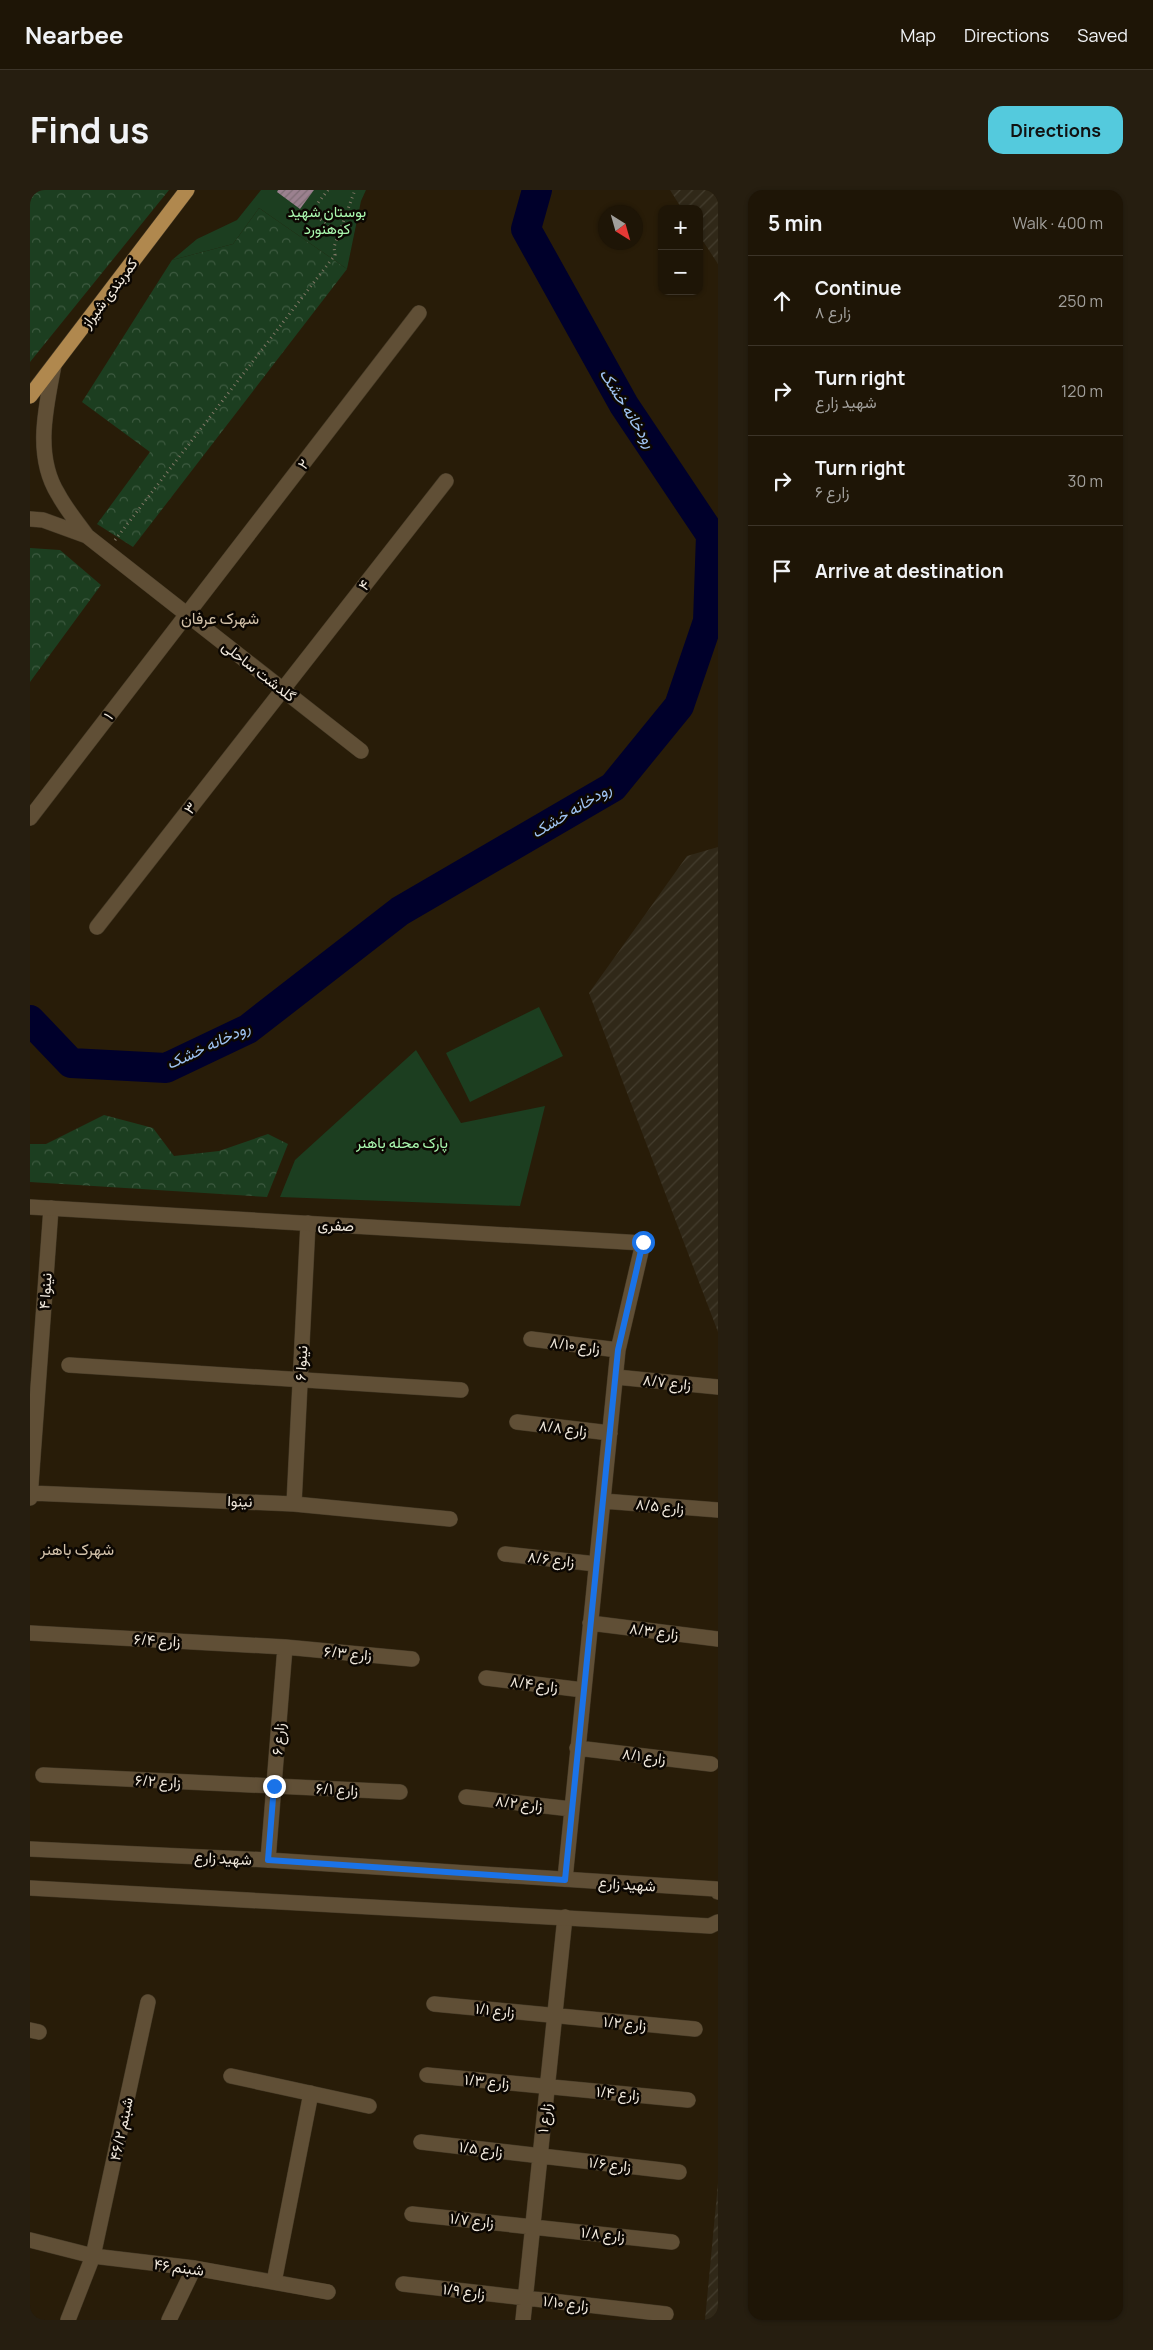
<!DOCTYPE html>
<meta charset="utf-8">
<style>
body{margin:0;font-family:Manrope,Vazirmatn,sans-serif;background:#261e10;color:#f1f3f6}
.controls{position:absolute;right:15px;top:15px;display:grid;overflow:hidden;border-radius:10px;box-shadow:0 1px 4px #0004}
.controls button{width:45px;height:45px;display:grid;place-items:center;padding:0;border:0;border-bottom:1px solid #3c3428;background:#1e1506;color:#f1f3f6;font:25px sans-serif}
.compass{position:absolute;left:568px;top:15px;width:45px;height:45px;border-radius:50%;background:#1e1506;box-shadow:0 1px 4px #0004;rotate:143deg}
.stop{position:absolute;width:15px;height:15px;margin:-11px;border:4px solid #1a73e8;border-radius:50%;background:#fff}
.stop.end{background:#1a73e8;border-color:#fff;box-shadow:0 1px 5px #0008}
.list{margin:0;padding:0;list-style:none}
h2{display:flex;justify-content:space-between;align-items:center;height:65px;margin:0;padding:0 20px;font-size:21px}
h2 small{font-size:16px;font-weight:400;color:#a19f9b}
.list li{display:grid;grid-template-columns:32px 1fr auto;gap:15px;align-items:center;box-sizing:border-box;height:90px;padding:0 20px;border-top:1px solid #3c3428}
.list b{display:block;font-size:19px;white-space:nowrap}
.list p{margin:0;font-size:16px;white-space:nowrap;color:#a19f9b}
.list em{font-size:16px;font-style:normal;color:#a19f9b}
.icon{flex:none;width:28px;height:28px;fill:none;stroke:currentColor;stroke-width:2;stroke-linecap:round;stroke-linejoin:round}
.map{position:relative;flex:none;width:688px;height:2130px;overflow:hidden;border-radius:15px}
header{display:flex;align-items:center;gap:30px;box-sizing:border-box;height:70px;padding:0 25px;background:#1e1506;border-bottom:1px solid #3c3428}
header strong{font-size:24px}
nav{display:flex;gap:28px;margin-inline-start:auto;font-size:18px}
.intro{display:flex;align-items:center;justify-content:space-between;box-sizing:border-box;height:120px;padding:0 30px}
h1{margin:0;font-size:35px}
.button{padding:12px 22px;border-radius:15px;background:#54cadd;color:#111;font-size:18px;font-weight:700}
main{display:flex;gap:30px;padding:0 30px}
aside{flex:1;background:#1e1506;border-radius:15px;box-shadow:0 1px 4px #0004}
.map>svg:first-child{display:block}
</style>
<header>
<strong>Nearbee</strong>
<nav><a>Map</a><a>Directions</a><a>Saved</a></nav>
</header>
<div class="intro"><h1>Find us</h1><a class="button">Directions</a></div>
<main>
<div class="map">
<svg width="688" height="2130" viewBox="0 0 688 2130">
<defs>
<pattern id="industrial-furrows" width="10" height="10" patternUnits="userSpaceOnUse" patternTransform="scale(1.25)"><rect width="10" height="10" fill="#302818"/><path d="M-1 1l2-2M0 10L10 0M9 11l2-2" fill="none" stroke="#443d2e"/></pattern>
<pattern id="forest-crowns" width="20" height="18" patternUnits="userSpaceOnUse" patternTransform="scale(1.25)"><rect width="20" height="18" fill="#1c3e20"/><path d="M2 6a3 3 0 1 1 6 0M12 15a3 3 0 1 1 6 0" fill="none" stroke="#3d5a40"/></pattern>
<pattern id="building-hatch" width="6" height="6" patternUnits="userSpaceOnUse" patternTransform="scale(1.25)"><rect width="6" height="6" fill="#9b818f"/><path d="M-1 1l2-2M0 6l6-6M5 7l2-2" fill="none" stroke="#7e6c74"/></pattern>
</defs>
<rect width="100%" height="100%" fill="#281c08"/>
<path fill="url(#industrial-furrows)" d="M640 0H688V74L669 45V19H652Z
M688 657V1142L559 803 657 666Z
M688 1993V2130H675Z"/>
<path fill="url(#forest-crowns)" d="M4 0H139L0 172V5Z
M229 18 317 79 103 357 67 334 120 262 52 212 142 70 203 54Z
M0 358 30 360 71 395 0 492Z
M74 925 123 938 144 966 189 961 238 944 258 954 237 1007 0 992V954H16Z"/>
<path fill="#1c3e20" d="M231 0H336L331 11 317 79 229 18 203 54 142 70 167 49 207 30Z
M509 817 533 866 440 912 416 863Z
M386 860 431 933 515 916 490 1016 250 1007 265 970Z"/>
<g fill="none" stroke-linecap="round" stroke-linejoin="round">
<path stroke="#00002b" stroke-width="30" d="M0 830 41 873 136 878 218 839 370 721 583 597 649 516 678 431 681 345 594 215 496 39 507 0"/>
</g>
<path fill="url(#building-hatch)" d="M248 0H284L270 19 247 2Z"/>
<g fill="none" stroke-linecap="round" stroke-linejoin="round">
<defs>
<path id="minor" d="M24 175C16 217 4 265 28 304 36 319 47 332 57 346L331 561
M0 329 13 330 57 346
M0 628 389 123
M67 737 416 291
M501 1149 588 1160
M39 1175 431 1200
M586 1187 688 1197
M487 1232 580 1243
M0 1303 264 1314 420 1329
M0 1308 21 1018
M573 1311 688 1320
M264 1314 278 1033
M475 1364 566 1374
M560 1433 688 1449
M0 1443 255 1457 382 1469
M456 1488 553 1500
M547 1558 681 1574
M13 1585 370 1602
M436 1607 541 1619
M238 1670 255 1457
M535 1689 588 1160 613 1053
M404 1814 665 1839
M0 1840 9 1842
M397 1885 658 1910
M201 1886 339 1916
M391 1952 649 1982
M382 2024 642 2052
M0 2050 63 2066 164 2078 298 2102
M244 2092 281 1903
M373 2094 636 2124
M38 2130 63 2066 118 1812
M139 2130 164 2078
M493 2130 535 1727"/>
<path id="tertiary" d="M0 1017 613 1053
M0 1659 238 1670 686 1699 688 1702
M0 1698 680 1736 688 1732"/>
<path id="trunk" d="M0 206 157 0"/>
</defs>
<use href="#minor" stroke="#443926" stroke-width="16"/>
<use href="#tertiary" stroke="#443926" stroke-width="16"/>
<use href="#trunk" stroke="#443926" stroke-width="16"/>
<path stroke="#817766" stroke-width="3" stroke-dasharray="1 4" stroke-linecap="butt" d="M298 0 281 22 309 44
M85 350 305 65 304 57 325 0"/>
<use href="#minor" stroke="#604f36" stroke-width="15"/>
<use href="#tertiary" stroke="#604f36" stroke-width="15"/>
<use href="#trunk" stroke="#b0884e" stroke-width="15"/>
</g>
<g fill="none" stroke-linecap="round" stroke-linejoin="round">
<path stroke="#1a73e8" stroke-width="6" d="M244 1596 238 1670 535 1690 588 1160 613 1052"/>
</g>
<g text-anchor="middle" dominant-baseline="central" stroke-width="5" stroke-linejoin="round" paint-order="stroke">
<g font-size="15" fill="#aaf9af" stroke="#0c0702">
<text x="297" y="21">بوستان شهید<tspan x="297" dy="17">کوهنورد</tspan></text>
<text x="372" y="952">پارک محله باهنر</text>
</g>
<g font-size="15" fill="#f1e9dd" stroke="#0c0702">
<text transform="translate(79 103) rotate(-53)">کمربندی شیراز</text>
<text transform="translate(273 274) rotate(-52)">۲</text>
<text transform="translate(334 395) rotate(-52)">۴</text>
<text transform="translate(229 481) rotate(38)">گلدشت ساحلی</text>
<text transform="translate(78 526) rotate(-52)">۱</text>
<text transform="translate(160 618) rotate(-52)">۳</text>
<text transform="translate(306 1035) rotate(3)">صفری</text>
<text transform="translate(15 1101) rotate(-86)">۴ نینوا</text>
<text transform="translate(545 1155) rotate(7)">۸/۱۰ زارع</text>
<text transform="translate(271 1173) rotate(-87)">۶ نینوا</text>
<text transform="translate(637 1192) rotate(6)">۸/۷ زارع</text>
<text transform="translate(533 1238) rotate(7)">۸/۸ زارع</text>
<text transform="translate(210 1311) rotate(2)">نینوا</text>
<text transform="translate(630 1316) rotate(5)">۸/۵ زارع</text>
<text transform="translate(521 1369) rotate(6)">۸/۶ زارع</text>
<text transform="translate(624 1441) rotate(7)">۸/۳ زارع</text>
<text transform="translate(127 1450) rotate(3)">۶/۴ زارع</text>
<text transform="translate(318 1463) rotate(5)">۶/۳ زارع</text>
<text transform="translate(504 1494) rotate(7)">۸/۴ زارع</text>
<text transform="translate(248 1549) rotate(-86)">۶ زارع</text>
<text transform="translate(614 1566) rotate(7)">۸/۱ زارع</text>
<text transform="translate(128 1591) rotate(3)">۶/۲ زارع</text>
<text transform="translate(307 1599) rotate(3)">۶/۱ زارع</text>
<text transform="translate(489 1613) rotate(6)">۸/۲ زارع</text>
<text transform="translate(193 1668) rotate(3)">شهید زارع</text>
<text transform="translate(597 1694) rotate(4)">شهید زارع</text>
<text transform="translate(465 1820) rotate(6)">۱/۱ زارع</text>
<text transform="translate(595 1833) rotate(5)">۱/۲ زارع</text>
<text transform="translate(457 1891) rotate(5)">۱/۳ زارع</text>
<text transform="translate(588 1903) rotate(5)">۱/۴ زارع</text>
<text transform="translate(514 1928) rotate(-84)">۱ زارع</text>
<text transform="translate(91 1939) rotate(-78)">۴۶/۲ شبنم</text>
<text transform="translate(451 1959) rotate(7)">۱/۵ زارع</text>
<text transform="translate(580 1974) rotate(6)">۱/۶ زارع</text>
<text transform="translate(442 2030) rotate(6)">۱/۷ زارع</text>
<text transform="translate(573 2044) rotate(6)">۱/۸ زارع</text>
<text transform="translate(149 2077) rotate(8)">۴۶ شبنم</text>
<text transform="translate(434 2101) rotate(7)">۱/۹ زارع</text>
<text transform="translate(536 2113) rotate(7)">۱/۱۰ زارع</text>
</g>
<g font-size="16" font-style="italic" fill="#9fc3f1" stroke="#0c0702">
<text transform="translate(598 218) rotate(58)">رودخانه خشک</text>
<text transform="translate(541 620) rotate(-31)">رودخانه خشک</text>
<text transform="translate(178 855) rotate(-25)">رودخانه خشک</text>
</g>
<g font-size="16" fill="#d2c1a9" stroke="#0c0702">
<text x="190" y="428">شهرک عرفان</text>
<text x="47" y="1359">شهرک باهنر</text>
</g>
</g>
</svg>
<div class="controls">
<button>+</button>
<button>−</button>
</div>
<svg class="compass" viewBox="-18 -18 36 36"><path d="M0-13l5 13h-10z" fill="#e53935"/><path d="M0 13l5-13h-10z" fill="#a19f9b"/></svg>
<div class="stop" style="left:613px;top:1052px"></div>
<div class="stop end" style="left:244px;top:1596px"></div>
</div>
<aside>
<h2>5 min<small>Walk · 400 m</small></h2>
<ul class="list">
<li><svg class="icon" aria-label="ahead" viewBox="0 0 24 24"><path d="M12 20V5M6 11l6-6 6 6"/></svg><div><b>Continue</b><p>۸ زارع</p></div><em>250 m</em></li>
<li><svg class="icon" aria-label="right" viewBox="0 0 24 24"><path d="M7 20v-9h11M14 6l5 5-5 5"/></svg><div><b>Turn right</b><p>شهید زارع</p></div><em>120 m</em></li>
<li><svg class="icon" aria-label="right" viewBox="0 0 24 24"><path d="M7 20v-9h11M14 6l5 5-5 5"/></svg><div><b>Turn right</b><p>۶ زارع</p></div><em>30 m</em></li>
<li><svg class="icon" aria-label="arrive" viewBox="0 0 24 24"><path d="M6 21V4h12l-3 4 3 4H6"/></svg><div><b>Arrive at destination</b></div></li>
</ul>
</aside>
</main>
